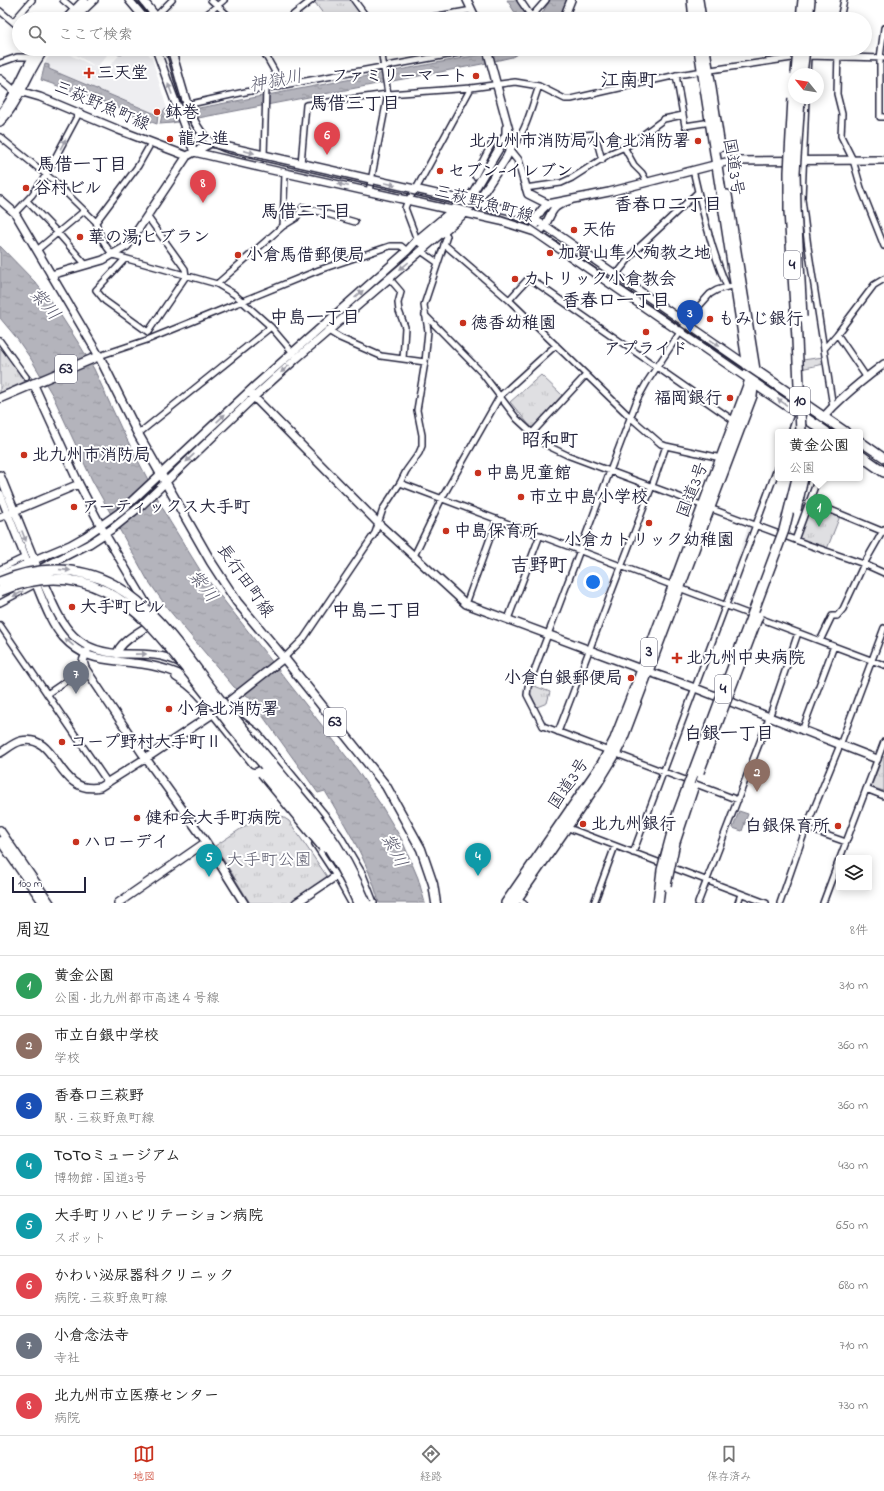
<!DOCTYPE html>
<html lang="ja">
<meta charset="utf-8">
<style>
body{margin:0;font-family:"Indie Flower","Klee One",sans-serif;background:#f6f6f6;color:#222}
.controls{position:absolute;right:12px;bottom:12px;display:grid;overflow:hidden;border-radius:4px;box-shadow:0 2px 10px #0003}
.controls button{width:36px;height:36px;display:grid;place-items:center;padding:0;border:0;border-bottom:1px solid #e0e0e0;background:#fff;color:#222;font:20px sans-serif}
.compass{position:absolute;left:788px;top:68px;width:36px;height:36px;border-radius:50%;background:#fff;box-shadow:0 2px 10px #0003;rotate:300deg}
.scale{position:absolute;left:12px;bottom:10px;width:74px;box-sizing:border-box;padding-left:4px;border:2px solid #22223b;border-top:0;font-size:11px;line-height:14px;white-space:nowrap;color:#22223b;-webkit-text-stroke:3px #fff;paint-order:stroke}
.you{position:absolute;left:593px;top:582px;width:14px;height:14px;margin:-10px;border:3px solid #fff;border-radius:50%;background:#1a73e8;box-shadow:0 0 0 6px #1a73e833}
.badge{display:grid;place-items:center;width:26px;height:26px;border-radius:50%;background:#c8321e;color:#fff;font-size:13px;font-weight:700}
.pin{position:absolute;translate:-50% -33px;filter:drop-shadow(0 1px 2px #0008)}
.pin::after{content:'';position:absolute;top:21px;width:14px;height:12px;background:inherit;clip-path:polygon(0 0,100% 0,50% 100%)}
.popup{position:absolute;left:775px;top:429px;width:88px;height:52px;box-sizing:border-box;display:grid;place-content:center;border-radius:4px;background:#fff;filter:drop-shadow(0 1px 3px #0005);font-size:13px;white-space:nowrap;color:#767676}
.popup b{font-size:15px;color:#222}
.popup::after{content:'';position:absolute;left:50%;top:100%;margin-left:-8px;border:8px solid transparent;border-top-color:#fff}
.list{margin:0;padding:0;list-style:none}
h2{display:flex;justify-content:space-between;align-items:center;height:52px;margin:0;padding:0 16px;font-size:17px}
h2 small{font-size:13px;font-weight:400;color:#767676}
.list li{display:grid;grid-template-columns:26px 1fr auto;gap:12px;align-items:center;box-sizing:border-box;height:60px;padding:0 16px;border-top:1px solid #e0e0e0}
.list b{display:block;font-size:15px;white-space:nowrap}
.list p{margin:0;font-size:13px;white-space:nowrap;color:#767676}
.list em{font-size:13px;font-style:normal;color:#767676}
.icon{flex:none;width:22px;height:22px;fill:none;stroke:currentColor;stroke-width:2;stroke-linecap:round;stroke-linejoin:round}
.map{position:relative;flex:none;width:884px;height:903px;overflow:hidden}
.search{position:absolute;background:#fff;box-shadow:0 2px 10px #0003;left:12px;right:12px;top:12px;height:44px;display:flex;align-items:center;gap:10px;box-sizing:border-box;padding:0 14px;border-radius:22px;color:#767676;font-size:15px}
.sheet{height:532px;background:#fff}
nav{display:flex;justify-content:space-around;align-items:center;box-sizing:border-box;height:56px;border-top:1px solid #e0e0e0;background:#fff;font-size:11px;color:#767676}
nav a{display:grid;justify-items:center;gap:2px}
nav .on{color:#c8321e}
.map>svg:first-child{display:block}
</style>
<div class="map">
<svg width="884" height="903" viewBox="0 0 884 903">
<defs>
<pattern id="park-tufts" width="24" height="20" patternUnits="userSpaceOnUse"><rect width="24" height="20" fill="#dfdfe2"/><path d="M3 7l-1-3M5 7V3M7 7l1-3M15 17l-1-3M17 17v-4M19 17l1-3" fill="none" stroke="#bfbfc3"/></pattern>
<pattern id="water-ripples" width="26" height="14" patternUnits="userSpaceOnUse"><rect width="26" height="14" fill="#b4b4bc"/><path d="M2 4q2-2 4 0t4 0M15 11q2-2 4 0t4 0" fill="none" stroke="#9a9aa2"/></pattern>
</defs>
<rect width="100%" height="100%" fill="#fff"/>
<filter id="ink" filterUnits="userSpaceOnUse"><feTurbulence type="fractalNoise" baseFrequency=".025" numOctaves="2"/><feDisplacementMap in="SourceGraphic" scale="8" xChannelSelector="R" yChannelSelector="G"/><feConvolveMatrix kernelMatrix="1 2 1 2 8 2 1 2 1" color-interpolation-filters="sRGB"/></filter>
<g filter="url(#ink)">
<path fill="#eeeef1" d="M56 49H63L72 56 105 71 125 49H137L141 53 145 50 152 58 167 109 158 114 49 69V65L45 64 47 59Z
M72 49H97L102 52 104 49H108L105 53 107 55 97 67 71 52Z
M749 524 758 528 732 604 723 601Z"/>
<path fill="url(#park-tufts)" stroke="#80808e" d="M313 0H351L364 19H327Z
M0 345 32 378 0 393Z
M823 357 824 364 796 370V361Z
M541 375 562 395 533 428 531 427 510 402Z
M811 504 840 516 827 549 798 538Z
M532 685 550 692 547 703 537 707 530 692Z
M883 756 884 757V791L871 787Z
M272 808 278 814 289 821 328 878 291 903H250L215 846Z"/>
<path fill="url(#water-ripples)" stroke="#7a7a88" d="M507 0H518L532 19H519Z
M550 0H567L558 19H536L540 17Z
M510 49H526L512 57 482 64 172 123 160 124 163 111 167 109 199 108Z
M45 64 49 65V69L158 115 157 124 138 117 107 103 41 80Z
M0 246 35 282 56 308 81 347 94 369 121 428 169 520 200 570 357 770 381 805 402 840 418 878 425 903H379C369 862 346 827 325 791L318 793 249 697 234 687 168 609 147 579 92 480 53 396 31 359 15 336 0 318Z
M739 811 748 814 742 831 733 828Z"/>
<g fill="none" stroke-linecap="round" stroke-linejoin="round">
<defs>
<path id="street" d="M63 0 85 19
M211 0 232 19
M354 0 368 19
M520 0 533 19
M0 11 19 27
M532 16 546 0
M153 19 172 0
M201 19 224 0
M288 19 312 0
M421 19 472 10
M840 19 844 0
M13 22 32 0
M884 28 880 58V117H884
M118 49 120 51 122 49
M262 49 275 72 279 87
M838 49 837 94 842 114 841 136 853 160 861 188 884 246
M0 63 17 57H32
M807 74 808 57
M676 75 685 126 711 122
M806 98 802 199 808 247 833 407
M177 107 240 93 480 49
M573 136 595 134 602 160
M0 137 54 181 96 222C99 235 105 246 113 255L217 284 234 294 271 327 294 354
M624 147 634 165 642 173 647 182
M510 150C526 133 531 108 539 86
M264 156 266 89
M301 164 306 105 388 94 471 88 515 82 539 86 565 99H571L677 75 792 58 808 56 884 58
M693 170C702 209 711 249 727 287L734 286
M475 176 491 145
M525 188 561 183 572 178 611 153 629 145 664 119 683 115
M369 191 388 94 381 49
M27 201 58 233 86 265
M15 213 32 195 46 175 79 113
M96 222 138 166 151 143
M283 226 296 218 303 207 355 222
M417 240 405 208 408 200 416 189 471 88
M444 244 509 300 630 417 661 444 666 446 721 458
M37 250 84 211
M421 251 438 263
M125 259 96 290 105 301 148 332 186 276 185 269 147 216
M616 275 636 250 698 192
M389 278 401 292 398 303 399 311 405 327 403 359
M217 284 283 226 285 173
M727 287 717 290 710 294 693 313 647 382 637 400 528 687 527 695 543 726 738 800
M509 300 529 278 730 418 736 421
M425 315 482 373 517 419 544 444 567 455 806 544 864 564 884 573
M327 330 340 338 381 356 425 362
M837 334 867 378
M0 341 26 377
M824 349 837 334 874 285 884 279
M99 356 147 340 319 270 390 246H401L407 251
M791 432 798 413
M532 433 586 375
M138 434 271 327
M400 483 884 665
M809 501 884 532
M795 540 818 478
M414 556 442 498 500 396 556 345
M0 569 25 557
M0 603 36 584
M466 604 497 519
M508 619 540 535
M0 625 108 783
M820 641 832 616H837L843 609 864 564 884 529
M284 658 304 638 375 533 383 509 400 483 406 471 419 453 422 446V435L417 410 425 362 428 331 424 305 447 236 444 232
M47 694 85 668
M802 731 834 646
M558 732 652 486 666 446
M866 789 884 796
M565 826 571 829 766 903
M806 828 846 842
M315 844 336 876 351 903
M633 853 778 466
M840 858 884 742
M517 898 524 903
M594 903 615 846
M698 903 769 718 798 633
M738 903 741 894
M780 903 806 828 840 745 884 628
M823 903 839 860"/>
<path id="secondary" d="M129 0 145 19
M143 0 158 19
M467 0 476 19
M66 19 84 0
M74 19 94 0
M561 19 565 15 571 0
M156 49 170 88 194 152 263 168 501 221 535 232 750 380
M171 49C179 73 186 112 201 132 204 136 208 140 211 143
M0 79 12 89 40 97 119 130 187 156 211 143 521 213 544 225 748 366
M0 114C17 95 23 69 38 49
M0 122C21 101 27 72 45 49
M510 150 518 160 528 194 548 204
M0 200 15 213 99 356
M571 200C565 202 558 204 554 209 548 216 545 233 535 232 532 222 540 210 548 204L609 192 722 163 730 161 884 160
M421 243 463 210
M51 275 103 260 127 246 187 156
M33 383 79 484 105 534 150 610
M249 392 379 524 466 604 638 668 695 688 877 759
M817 426C830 406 864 379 884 364
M0 475 36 564
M0 494 29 567
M0 517 79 484
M38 570 89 544 112 529 143 504 254 397 297 358 465 213 481 196 506 158 510 150V134L487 49
M9 573 27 563 70 545 86 536 120 512 257 384 407 251 417 240 472 194 500 147 506 134V128
M40 575C61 621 69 654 127 654 147 654 163 654 181 663
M33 577C42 597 49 621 63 637 85 661 105 659 133 663 155 665 178 671 197 684
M87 651 83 661 85 668 142 753 206 842 244 903
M117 654C119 642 141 631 151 624L153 621
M176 677C192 686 203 697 214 713
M0 753C7 749 13 743 21 741 59 733 56 796 100 787L151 755 214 713 284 658
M0 830 50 903
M0 841 43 903
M118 903 206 842
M296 903 336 876"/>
<path id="primary" d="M0 398 99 356 138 434 211 562 237 602 284 658 386 786 421 849 433 884 436 903"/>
<path id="highway" d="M692 0 694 19
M698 0 701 19
M801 19 803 0
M808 19 810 0
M705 49 720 147
M752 368 845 432
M751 381 826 432
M860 442 884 459
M860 455 884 472
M0 576 13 571
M214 713 254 763
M240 722 257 735 322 814 338 836 361 875 372 903
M506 903 602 764 615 739 642 670 750 380 699 49
M514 903 598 782 615 754 622 740 752 396 755 370 727 195"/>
</defs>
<use href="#street" stroke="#22223b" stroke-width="8"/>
<use href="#secondary" stroke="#22223b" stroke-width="10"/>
<use href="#primary" stroke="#22223b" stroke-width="11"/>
<use href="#highway" stroke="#22223b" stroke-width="12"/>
<use href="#street" stroke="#fff" stroke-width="5"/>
<use href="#secondary" stroke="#fff" stroke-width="7"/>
<use href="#primary" stroke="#fff" stroke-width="8"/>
<use href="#highway" stroke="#fff" stroke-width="9"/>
<path stroke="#22223b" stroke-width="1.5" d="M136 0 152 19
M165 49C178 88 182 140 227 153L494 213 531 225 837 432
M860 447 884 463"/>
<defs>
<path id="highway-bridge" d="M796 74 798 49
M802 74 805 49
M793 98 789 172V211L797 339 801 432
M800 99 795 172 796 209 802 317
M796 510 803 478
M0 582C37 566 78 565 114 585 160 611 191 664 224 705 243 729 263 753 283 777 297 794 313 811 325 829 342 852 355 877 366 903
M0 591C35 576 70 574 105 591 139 608 162 638 185 667 201 687 217 707 232 727 279 784 330 834 358 903
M699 772 758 616
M262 773 323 847
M666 885 675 842 693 788
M658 903 662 870 676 818 784 530 797 478"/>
</defs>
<use href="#highway-bridge" stroke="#22223b" stroke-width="12" stroke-linecap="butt"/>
<use href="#highway-bridge" stroke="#fff" stroke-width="9"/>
</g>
<defs><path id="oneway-solid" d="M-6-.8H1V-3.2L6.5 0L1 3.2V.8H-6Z"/></defs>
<g fill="#9c9ca7">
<use href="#oneway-solid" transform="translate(170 89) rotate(-110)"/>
<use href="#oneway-solid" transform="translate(63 144) rotate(-62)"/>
<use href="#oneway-solid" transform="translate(249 152) rotate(13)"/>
<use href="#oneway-solid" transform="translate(390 184) rotate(12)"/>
<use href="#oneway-solid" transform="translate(343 185) rotate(-168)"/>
<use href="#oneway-solid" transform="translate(404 266) rotate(141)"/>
<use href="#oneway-solid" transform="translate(359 294) rotate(-42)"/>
<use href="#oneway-solid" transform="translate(715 343) rotate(34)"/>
<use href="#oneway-solid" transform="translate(285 369) rotate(138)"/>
<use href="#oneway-solid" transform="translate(782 402) rotate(-146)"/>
<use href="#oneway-solid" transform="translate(221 418) rotate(-43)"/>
<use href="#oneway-solid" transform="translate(190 458) rotate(136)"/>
<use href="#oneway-solid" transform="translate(24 536) rotate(68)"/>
<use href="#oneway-solid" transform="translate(65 570) rotate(5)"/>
<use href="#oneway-solid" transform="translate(18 594) rotate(152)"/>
<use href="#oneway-solid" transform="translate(69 642) rotate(-139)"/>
<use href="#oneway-solid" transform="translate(141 654) rotate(-1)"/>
</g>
</g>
<g fill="#c8321e" stroke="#fff" stroke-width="1.5">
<path d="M87 67h4v4h4v4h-4v4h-4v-4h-4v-4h4z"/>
<circle cx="476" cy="76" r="4"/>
<circle cx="157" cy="112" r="4"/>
<circle cx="170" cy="139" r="4"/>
<circle cx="698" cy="141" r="4"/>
<circle cx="440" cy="171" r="4"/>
<circle cx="26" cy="188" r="4"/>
<circle cx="574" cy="230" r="4"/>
<circle cx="80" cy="237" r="4"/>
<circle cx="550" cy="253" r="4"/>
<circle cx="238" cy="255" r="4"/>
<circle cx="515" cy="279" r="4"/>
<circle cx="710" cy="319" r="4"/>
<circle cx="463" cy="323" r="4"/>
<circle cx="646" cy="332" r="4"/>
<circle cx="730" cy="398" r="4"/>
<circle cx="24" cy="455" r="4"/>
<circle cx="478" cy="473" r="4"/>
<circle cx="521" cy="497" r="4"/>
<circle cx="74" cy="507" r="4"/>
<circle cx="649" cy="523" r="4"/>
<circle cx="446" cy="531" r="4"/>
<circle cx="72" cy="607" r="4"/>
<path d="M675 652h4v4h4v4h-4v4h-4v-4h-4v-4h4z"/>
<circle cx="631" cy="678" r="4"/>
<circle cx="169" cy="709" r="4"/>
<circle cx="62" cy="742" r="4"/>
<circle cx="137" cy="818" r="4"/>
<circle cx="583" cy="824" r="4"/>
<circle cx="838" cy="826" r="4"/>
<circle cx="76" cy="842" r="4"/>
</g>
<g text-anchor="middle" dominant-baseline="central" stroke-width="4" stroke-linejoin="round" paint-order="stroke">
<g fill="#fff" stroke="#646476" stroke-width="1">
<rect x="784" y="251" width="16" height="28" rx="3"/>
<rect x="55" y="355" width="22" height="28" rx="3"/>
<rect x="790" y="387" width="20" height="28" rx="3"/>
<rect x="641" y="638" width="16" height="28" rx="3"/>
<rect x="715" y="675" width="16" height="28" rx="3"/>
<rect x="324" y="708" width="22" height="28" rx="3"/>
</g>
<g font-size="16" font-weight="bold" fill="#22223b">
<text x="792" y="265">4</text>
<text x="66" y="369">63</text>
<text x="800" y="401">10</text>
<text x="649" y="652">3</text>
<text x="723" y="689">4</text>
<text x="335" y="722">63</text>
</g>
<g font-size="17" font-weight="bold" fill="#22223b" stroke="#fff" text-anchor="start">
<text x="97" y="73">三天堂</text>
<text x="468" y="76" text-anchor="end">ファミリーマート</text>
<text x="165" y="112">鉢巻</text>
<text x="178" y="139">龍之進</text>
<text x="690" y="141" text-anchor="end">北九州市消防局小倉北消防署</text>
<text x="448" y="171">セブン-イレブン</text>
<text x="34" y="188">谷村ビル</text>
<text x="582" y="230">天佑</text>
<text x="88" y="237">華の湯;ヒブラン</text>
<text x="558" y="253">加賀山隼人殉教之地</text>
<text x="246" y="255">小倉馬借郵便局</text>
<text x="523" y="279">カトリック小倉教会</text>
<text x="718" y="319">もみじ銀行</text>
<text x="471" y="323">徳香幼稚園</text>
<text x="646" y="349" text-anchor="middle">アプライド</text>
<text x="722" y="398" text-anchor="end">福岡銀行</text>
<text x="32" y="455">北九州市消防局</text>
<text x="486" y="473">中島児童館</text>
<text x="529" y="497">市立中島小学校</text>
<text x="82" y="507">アーティックス大手町</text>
<text x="454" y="531">中島保育所</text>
<text x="649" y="540" text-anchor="middle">小倉カトリック幼稚園</text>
<text x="80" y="607">大手町ビル</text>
<text x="686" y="658">北九州中央病院</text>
<text x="623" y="678" text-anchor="end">小倉白銀郵便局</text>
<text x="177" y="709">小倉北消防署</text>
<text x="70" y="742">コープ野村大手町Ⅱ</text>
<text x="145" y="818">健和会大手町病院</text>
<text x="591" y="824">北九州銀行</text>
<text x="830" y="826" text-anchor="end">白銀保育所</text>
<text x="84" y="842">ハローデイ</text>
</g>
<g font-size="17" fill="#22223b" stroke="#fff">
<text transform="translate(102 106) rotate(23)">三萩野魚町線</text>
<text transform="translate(733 167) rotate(81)">国道3号</text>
<text transform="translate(484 204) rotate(15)">三萩野魚町線</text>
<text transform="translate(693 490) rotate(-69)">国道3号</text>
<text transform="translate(245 581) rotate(55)">長行田町線</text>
<text transform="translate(569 784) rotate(-56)">国道3号</text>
</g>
<g font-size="17" fill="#5b5b6d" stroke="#fff">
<text x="269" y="860">大手町公園</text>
</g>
<g font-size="18" font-style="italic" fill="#5c5c6f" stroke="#fff">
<text transform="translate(276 82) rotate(-11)">神獄川</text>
<text transform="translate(44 305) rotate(50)">紫川</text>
<text transform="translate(202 587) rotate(52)">紫川</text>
<text transform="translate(393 851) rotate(63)">紫川</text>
</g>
<g font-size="18" font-weight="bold" fill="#22223b" stroke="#fff">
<text x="355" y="105">馬借三丁目</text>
<text x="82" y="166">馬借一丁目</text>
<text x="668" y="206">香春口二丁目</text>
<text x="306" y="213">馬借二丁目</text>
<text x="616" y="302">香春口一丁目</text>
<text x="315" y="319">中島一丁目</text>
<text x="377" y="612">中島二丁目</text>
<text x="729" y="735">白銀一丁目</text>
</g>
<g font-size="19" font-weight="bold" fill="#22223b" stroke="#fff">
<text x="629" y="81">江南町</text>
<text x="550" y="441">昭和町</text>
<text x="539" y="566">吉野町</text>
</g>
</g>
</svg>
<div class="controls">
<button><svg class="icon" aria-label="layers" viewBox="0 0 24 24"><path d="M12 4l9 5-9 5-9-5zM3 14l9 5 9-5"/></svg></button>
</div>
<svg class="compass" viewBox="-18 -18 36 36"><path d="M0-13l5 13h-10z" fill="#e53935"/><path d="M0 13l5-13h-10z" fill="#767676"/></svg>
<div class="scale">100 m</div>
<div class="you"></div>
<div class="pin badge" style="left:819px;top:527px;background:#2e9e5b">1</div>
<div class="popup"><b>黄金公園</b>公園</div>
<div class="pin badge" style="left:757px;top:792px;background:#8d6e63">2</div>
<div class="pin badge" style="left:690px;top:333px;background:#1a4fb4">3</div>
<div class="pin badge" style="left:478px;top:876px;background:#0f9aa8">4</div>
<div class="pin badge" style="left:209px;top:877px;background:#0f9aa8">5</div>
<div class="pin badge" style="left:327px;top:155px;background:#e0444e">6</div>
<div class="pin badge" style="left:76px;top:694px;background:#6b7280">7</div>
<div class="pin badge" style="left:203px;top:203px;background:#e0444e">8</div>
<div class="search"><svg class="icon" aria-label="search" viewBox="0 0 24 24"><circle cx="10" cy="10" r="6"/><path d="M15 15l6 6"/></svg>ここで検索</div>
</div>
<section class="sheet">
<h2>周辺<small>8件</small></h2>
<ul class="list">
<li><span class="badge" style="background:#2e9e5b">1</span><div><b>黄金公園</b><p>公園 · 北九州都市高速４号線</p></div><em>310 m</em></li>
<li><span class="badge" style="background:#8d6e63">2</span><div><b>市立白銀中学校</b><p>学校</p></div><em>360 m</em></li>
<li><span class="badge" style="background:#1a4fb4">3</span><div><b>香春口三萩野</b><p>駅 · 三萩野魚町線</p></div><em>360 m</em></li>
<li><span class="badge" style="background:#0f9aa8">4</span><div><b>TOTOミュージアム</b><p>博物館 · 国道3号</p></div><em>430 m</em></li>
<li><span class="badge" style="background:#0f9aa8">5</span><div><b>大手町リハビリテーション病院</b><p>スポット</p></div><em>650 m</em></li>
<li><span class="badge" style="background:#e0444e">6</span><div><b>かわい泌尿器科クリニック</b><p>病院 · 三萩野魚町線</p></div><em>680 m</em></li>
<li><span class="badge" style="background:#6b7280">7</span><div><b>小倉念法寺</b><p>寺社</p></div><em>710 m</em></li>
<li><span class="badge" style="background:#e0444e">8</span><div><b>北九州市立医療センター</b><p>病院</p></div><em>730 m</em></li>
</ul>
</section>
<nav>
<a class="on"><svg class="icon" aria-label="map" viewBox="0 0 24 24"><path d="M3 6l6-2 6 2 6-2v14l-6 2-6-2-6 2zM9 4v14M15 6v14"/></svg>地図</a>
<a><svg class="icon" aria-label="directions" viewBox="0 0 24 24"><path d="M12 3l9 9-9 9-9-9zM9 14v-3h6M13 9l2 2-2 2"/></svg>経路</a>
<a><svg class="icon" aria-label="saved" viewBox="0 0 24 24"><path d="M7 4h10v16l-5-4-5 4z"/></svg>保存済み</a>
</nav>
